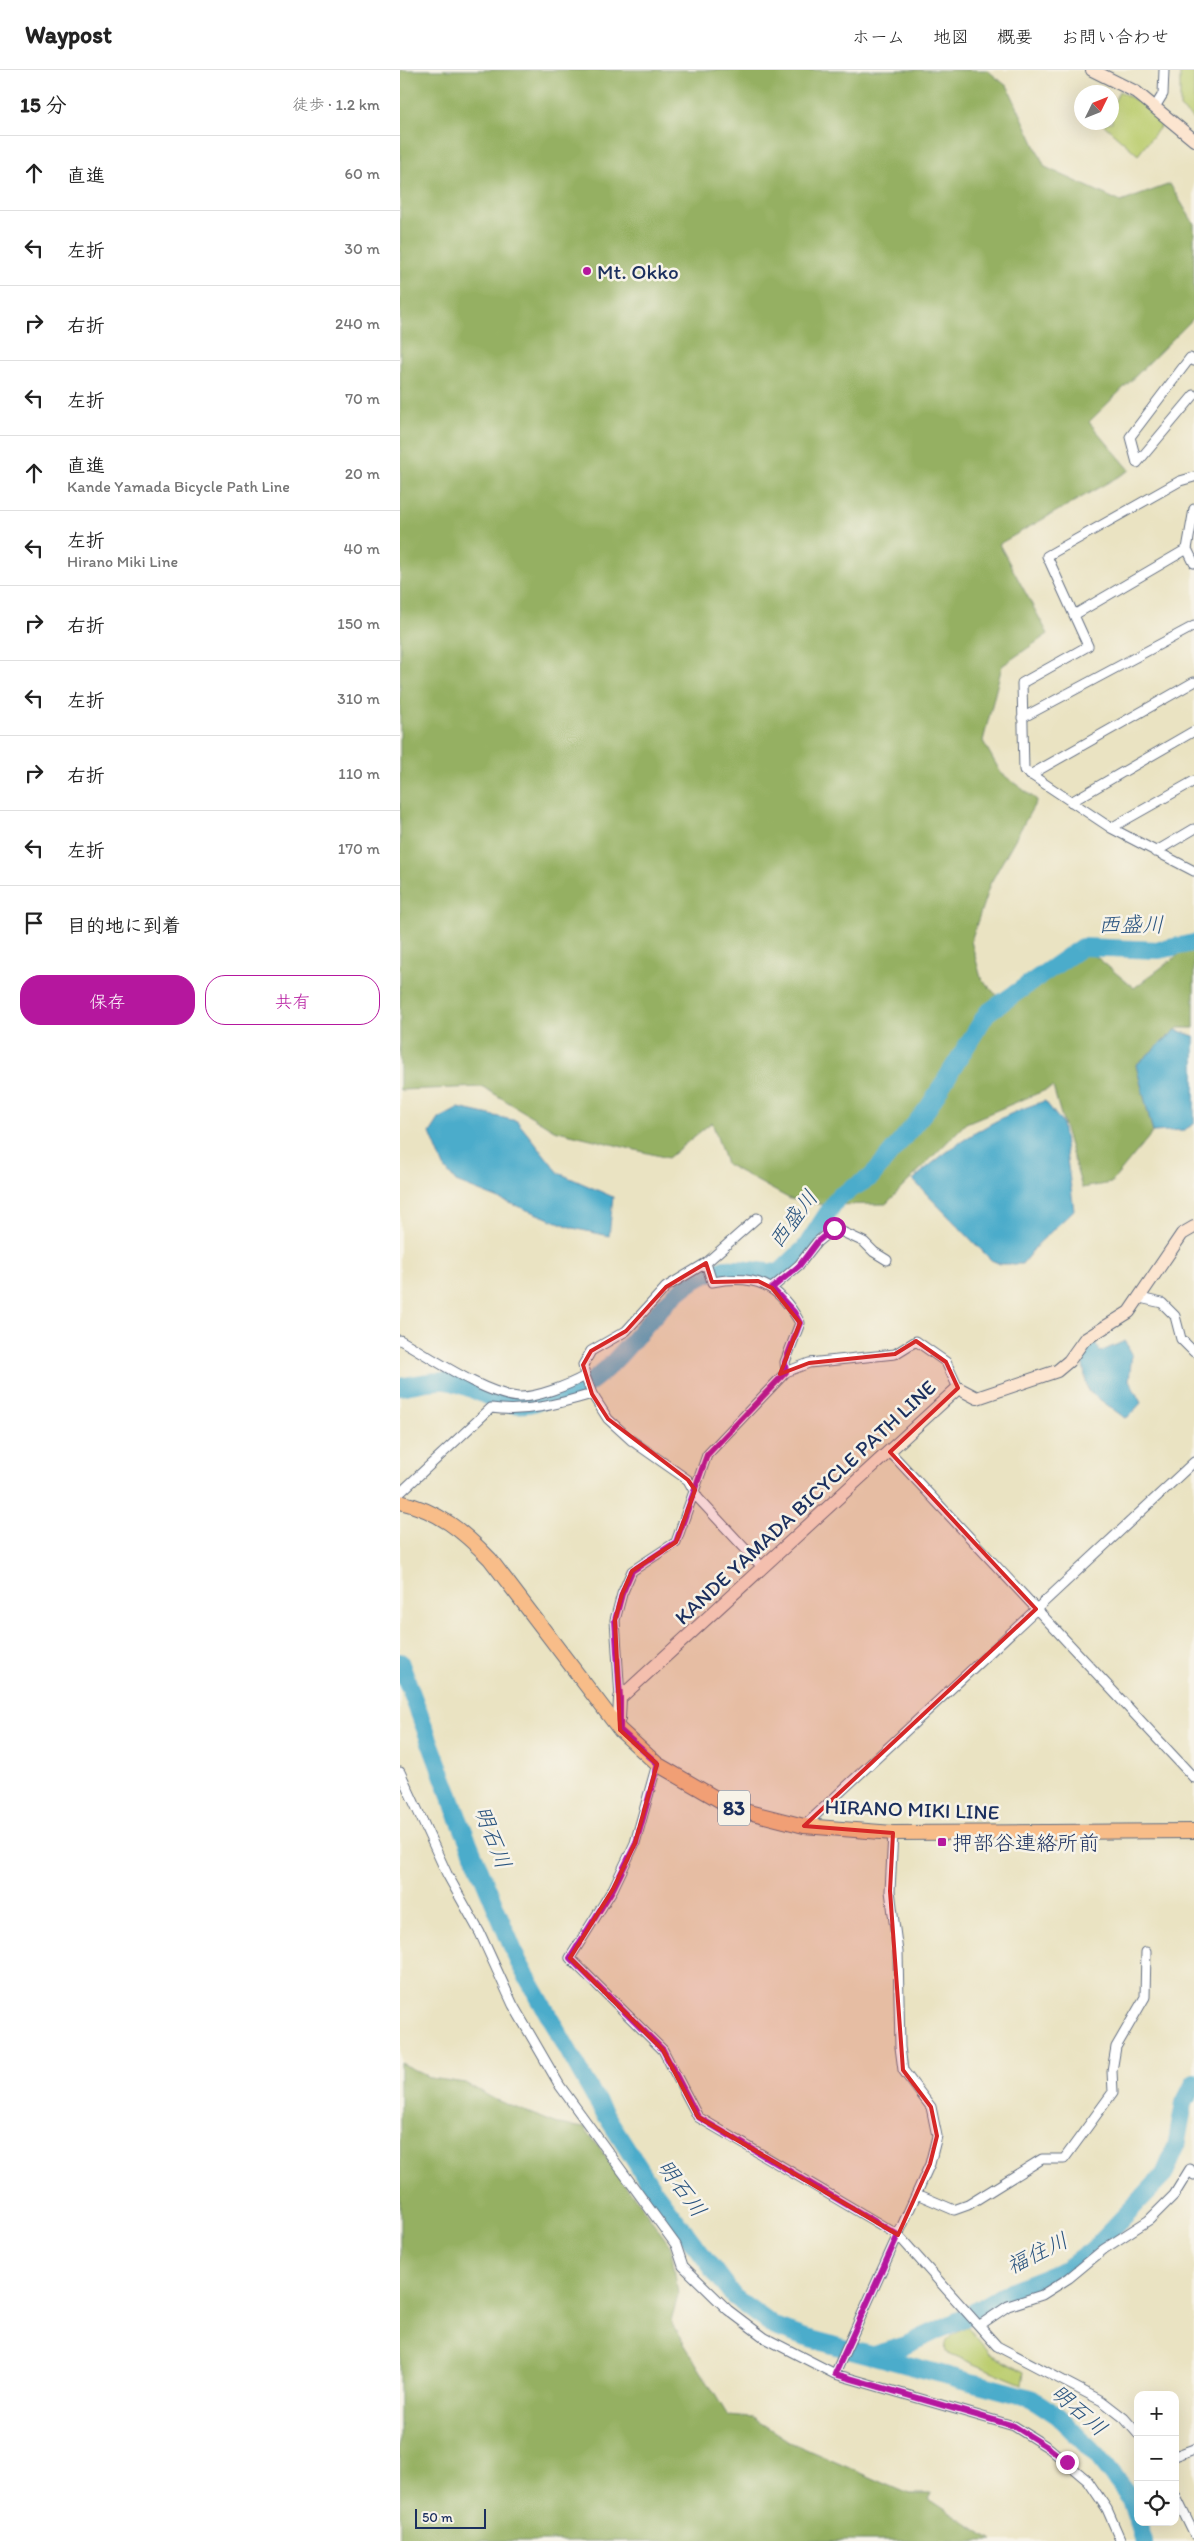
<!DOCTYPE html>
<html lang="ja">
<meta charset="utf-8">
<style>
body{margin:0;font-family:Itim,"Klee One",sans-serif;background:#f2f2f2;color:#222}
.controls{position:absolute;right:15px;bottom:15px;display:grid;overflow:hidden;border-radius:10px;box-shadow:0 5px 20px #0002}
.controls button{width:45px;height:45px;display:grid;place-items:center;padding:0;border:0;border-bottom:1px solid #e0e0e0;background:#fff;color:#222;font:25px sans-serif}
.compass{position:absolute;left:674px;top:15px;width:45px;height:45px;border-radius:50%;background:#fff;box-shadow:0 5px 20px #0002;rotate:47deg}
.scale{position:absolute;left:15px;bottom:12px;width:71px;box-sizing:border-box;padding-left:5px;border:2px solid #1b2f5e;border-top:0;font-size:14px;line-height:18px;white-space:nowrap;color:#1b2f5e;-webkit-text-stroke:4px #f7f3e8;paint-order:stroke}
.stop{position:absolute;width:15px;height:15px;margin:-11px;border:4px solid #b5179e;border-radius:50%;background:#fff}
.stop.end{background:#b5179e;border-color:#fff;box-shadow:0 1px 5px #0008}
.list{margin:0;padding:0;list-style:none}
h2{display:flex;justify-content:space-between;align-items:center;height:65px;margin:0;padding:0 20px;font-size:21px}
h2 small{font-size:16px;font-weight:400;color:#767676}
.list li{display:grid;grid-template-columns:32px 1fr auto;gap:15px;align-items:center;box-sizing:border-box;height:75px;padding:0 20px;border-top:1px solid #e0e0e0}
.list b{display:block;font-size:19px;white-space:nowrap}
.list p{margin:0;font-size:16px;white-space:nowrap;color:#767676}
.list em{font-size:16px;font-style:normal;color:#767676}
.actions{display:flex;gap:10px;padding:15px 20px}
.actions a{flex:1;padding:11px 0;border:1px solid #b5179e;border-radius:20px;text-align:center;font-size:18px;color:#b5179e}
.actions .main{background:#b5179e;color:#fff}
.icon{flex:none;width:28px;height:28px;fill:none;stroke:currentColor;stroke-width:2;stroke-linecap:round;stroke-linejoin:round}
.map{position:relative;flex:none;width:794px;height:2471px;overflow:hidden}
header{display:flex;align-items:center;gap:30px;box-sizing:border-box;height:70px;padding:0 25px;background:#fff;border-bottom:1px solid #e0e0e0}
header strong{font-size:24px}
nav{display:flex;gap:28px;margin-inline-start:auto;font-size:18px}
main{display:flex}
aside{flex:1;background:#fff}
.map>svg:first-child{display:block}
</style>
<header>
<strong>Waypost</strong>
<nav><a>ホーム</a><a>地図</a><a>概要</a><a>お問い合わせ</a></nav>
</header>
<main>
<aside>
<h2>15 分<small>徒歩 · 1.2 km</small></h2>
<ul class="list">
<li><svg class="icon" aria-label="ahead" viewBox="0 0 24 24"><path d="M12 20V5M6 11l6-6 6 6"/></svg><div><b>直進</b></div><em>60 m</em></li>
<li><svg class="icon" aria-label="left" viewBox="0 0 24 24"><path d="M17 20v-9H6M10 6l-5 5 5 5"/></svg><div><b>左折</b></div><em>30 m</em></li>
<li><svg class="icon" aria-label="right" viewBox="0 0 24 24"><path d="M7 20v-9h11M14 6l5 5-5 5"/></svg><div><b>右折</b></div><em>240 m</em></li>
<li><svg class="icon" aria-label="left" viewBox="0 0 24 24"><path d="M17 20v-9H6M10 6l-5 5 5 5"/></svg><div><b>左折</b></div><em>70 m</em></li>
<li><svg class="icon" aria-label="ahead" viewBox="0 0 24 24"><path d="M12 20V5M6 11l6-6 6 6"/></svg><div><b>直進</b><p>Kande Yamada Bicycle Path Line</p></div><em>20 m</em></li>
<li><svg class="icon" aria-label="left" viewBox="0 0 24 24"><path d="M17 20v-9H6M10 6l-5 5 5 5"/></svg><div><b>左折</b><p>Hirano Miki Line</p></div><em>40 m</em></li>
<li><svg class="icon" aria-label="right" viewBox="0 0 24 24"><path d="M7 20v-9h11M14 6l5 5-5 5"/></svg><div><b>右折</b></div><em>150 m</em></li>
<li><svg class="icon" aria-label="left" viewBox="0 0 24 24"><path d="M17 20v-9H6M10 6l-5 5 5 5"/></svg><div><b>左折</b></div><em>310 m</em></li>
<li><svg class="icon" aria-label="right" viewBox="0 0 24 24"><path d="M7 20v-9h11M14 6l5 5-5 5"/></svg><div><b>右折</b></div><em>110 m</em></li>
<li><svg class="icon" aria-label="left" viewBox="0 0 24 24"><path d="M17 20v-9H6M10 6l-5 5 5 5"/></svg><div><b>左折</b></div><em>170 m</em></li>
<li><svg class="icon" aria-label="arrive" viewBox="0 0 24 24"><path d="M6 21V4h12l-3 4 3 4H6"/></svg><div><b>目的地に到着</b></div></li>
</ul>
<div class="actions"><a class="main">保存</a><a>共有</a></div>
</aside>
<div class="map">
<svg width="794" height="2471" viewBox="0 0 794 2471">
<rect width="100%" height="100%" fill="#f7f3e8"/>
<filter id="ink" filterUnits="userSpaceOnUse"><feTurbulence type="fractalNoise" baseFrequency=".02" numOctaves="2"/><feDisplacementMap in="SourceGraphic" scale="10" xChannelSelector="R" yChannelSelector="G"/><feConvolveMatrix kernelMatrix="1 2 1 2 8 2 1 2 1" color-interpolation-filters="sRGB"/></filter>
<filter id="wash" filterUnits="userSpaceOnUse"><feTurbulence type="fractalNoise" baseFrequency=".0096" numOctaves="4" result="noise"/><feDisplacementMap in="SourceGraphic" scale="20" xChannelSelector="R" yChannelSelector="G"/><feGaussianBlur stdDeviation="1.12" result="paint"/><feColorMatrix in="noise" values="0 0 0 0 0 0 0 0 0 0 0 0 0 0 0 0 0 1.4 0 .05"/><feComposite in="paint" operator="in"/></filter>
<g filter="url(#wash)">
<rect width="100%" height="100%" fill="#eae3c2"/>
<path fill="#bccd70" stroke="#6c7e67" d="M780 0H794V50L780 38Z
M719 21 739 32 764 52 738 85 704 55 705 53 712 52V38Z
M567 2256 590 2284 624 2302 622 2314 546 2282C543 2267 556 2263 567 2256Z"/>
<path fill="#95b062" stroke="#587060" d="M0 0H587L608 17 645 97 721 132 770 114 794 154V248L689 352 730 400 599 474 648 564 602 596 583 671 601 703 637 730 590 814 571 871 581 908 599 928 687 879 734 918 794 873V958H778L736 995 753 1062 711 1113 682 1118 653 1017 566 1053 486 1134 424 1135 390 1129 326 1094 312 1052 268 1088 154 1060 83 1017 0 1020Z
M0 1993 31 2008 65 2013 96 2030 158 2054 185 2058 271 2177 278 2224 271 2252 328 2346 353 2348 392 2373 509 2424H532L529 2429 593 2471H0Z"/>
<path fill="#4caccb" stroke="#346e94" d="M776 960 794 966V1054L784 1060 753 1062 736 995Z
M645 1031 662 1053 674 1140 638 1174 622 1194H600L591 1190 513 1110C550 1076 597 1045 645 1031Z
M59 1038 117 1051 159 1103 213 1127 209 1166 173 1158 56 1112 44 1097 30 1063 39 1049Z
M725 1271 732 1284 729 1310 741 1333 728 1347 725 1348 688 1321 681 1285 695 1272 700 1282Z"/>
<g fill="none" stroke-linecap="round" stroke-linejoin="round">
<path stroke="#4caccb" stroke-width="18" d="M0 1317C14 1314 31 1310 45 1311 66 1313 83 1326 102 1332 118 1338 142 1332 157 1326 166 1323 178 1320 186 1315 235 1283 259 1218 318 1200 330 1196 364 1202 379 1203L405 1178 438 1127 471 1107 528 1038 587 943 682 877 759 880 794 873
M0 1592 58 1747 118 1891 195 2028 254 2121 334 2227 375 2257 403 2267 631 2328 658 2346 697 2386 731 2429 738 2451
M473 2285 506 2275 566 2247 610 2221 666 2199 692 2180 764 2105 776 2077 784 2033 794 2013
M738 2452 744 2471"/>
</g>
</g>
<g filter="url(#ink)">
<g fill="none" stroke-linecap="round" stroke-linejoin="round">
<defs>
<path id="street" d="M755 37 763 24 764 0
M737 393 730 367 790 288 794 291
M737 393 794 325
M794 407 780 411 647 486 688 576 622 613 624 700 711 758 794 801
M794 439 787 479 794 493
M674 545 787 479
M622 648 794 556
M630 705 794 612
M671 732 794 661
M711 758 794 711
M755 782 794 759
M357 1148 306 1193 266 1217 226 1261 191 1281 183 1295 185 1306 192 1324 208 1349 231 1370 288 1410 298 1428 363 1498
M306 1193 312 1212C355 1204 379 1214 400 1253L385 1292 386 1302
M372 1218 399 1195 417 1172 434 1158 464 1172 474 1182 487 1190
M740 1228 762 1233 775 1246 781 1269 794 1282
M0 1270C31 1287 84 1324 118 1327 136 1328 169 1315 185 1306
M490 1382 794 1708
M0 1423 91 1338C126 1343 158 1334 192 1324
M220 1628 215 1550 222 1524 232 1501 276 1472 307 1385 386 1302 409 1293 495 1284 516 1271 546 1292 558 1318
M257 1694 235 1773 213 1819 170 1888 263 1980 298 2047 498 2165 597 2276 702 2331 724 2348 738 2364
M0 1702 47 1804 80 1863 113 1935 160 2016 276 2175 283 2196 328 2240 365 2268 435 2304 614 2356 649 2378 688 2411 707 2439 721 2471
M404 1756 794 1392
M517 2124 554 2140 568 2135 642 2089H664L713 2022 712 2001 716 1977 745 1927 746 1882
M580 2255 608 2236 642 2225 669 2208 704 2179 749 2150 774 2125 790 2099 794 2105
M435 2304 530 2094 537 2066 531 2037 503 2000 500 1977 498 1882 490 1821 493 1763
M775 2386 794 2379
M775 2425 794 2464"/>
<path id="secondary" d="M692 0 736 22 794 70
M219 1649 220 1628 558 1318 577 1328 657 1301 669 1291 684 1270 729 1242 782 1164 794 1157"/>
<path id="primary" d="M0 1432C39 1441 63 1461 90 1489L220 1660 257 1694 333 1738 404 1756 493 1763 794 1761"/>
</defs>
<use href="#street" stroke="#636e81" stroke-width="11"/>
<use href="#secondary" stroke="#636e81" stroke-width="14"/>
<use href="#primary" stroke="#636e81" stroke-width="16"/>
<use href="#street" stroke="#fff" stroke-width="9"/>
<use href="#secondary" stroke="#fce5d0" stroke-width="12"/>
<use href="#primary" stroke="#f8bd89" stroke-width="14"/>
</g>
</g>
<g fill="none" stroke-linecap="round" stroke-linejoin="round" filter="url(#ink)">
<path stroke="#b5179e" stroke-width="6" d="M434 1158 417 1172 399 1196 372 1218 394 1242 400 1253 385 1292 386 1302 307 1385 276 1472 232 1501 222 1524 215 1550 220 1628V1660L258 1694 236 1773 213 1819 170 1888 263 1980 298 2047 498 2165 435 2304 614 2356 649 2378 667 2392"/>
</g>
<path fill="#d62828" fill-opacity="0.2" stroke="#d62828" stroke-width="4" stroke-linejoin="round" d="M306 1193 312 1212 358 1211 372 1218 400 1253 380 1304 409 1293 495 1284 516 1271 546 1292 558 1318 490 1382 636 1539 404 1756 493 1763 490 1821 503 2000 531 2037 537 2066 530 2094 498 2165 298 2047 263 1980 170 1888 213 1819 235 1773 257 1694 220 1660 215 1550 222 1524 232 1501 276 1472 295 1420 288 1410 208 1349 192 1324 183 1295 191 1281 226 1261 266 1217Z"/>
<g fill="#b5179e" stroke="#f7f3e8" stroke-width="2">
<circle cx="187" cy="201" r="5"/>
<rect x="537" y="1767" width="10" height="10" rx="2.5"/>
</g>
<g text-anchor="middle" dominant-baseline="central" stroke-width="5" stroke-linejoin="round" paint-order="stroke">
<rect fill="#f7f3e8" stroke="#5d6a87" stroke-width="1" x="318" y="1720.5" width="32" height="35" rx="4"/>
<g font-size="20" font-weight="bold" fill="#1b2f5e">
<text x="334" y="1738">83</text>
</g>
<g font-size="21" fill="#1b2f5e" stroke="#f7f3e8" text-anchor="start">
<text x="197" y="201">Mt. Okko</text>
<text x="552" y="1772">押部谷連絡所前</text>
</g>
<g font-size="21" fill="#1b2f5e" stroke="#f7f3e8">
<text transform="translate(405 1432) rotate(-43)">KANDE YAMADA BICYCLE PATH LINE</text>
<text transform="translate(512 1739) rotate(2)">HIRANO MIKI LINE</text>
</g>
<g font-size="22" font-style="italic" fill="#2a547f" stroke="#f7f3e8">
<text x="731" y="854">西盛川</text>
<text transform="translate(393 1149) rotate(-53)">西盛川</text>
<text transform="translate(93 1767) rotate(69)">明石川</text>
<text transform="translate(282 2118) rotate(54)">明石川</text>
<text transform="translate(637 2183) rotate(-26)">福住川</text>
<text transform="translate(679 2340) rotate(41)">明石川</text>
</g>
</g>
</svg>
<div class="controls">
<button>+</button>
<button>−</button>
<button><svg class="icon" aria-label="locate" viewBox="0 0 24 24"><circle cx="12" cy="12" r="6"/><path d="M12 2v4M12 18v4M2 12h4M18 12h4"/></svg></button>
</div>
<svg class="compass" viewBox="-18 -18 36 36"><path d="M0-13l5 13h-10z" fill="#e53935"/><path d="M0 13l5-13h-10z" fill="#767676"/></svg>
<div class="scale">50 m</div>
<div class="stop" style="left:434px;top:1158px"></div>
<div class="stop end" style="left:667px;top:2392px"></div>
</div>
</main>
